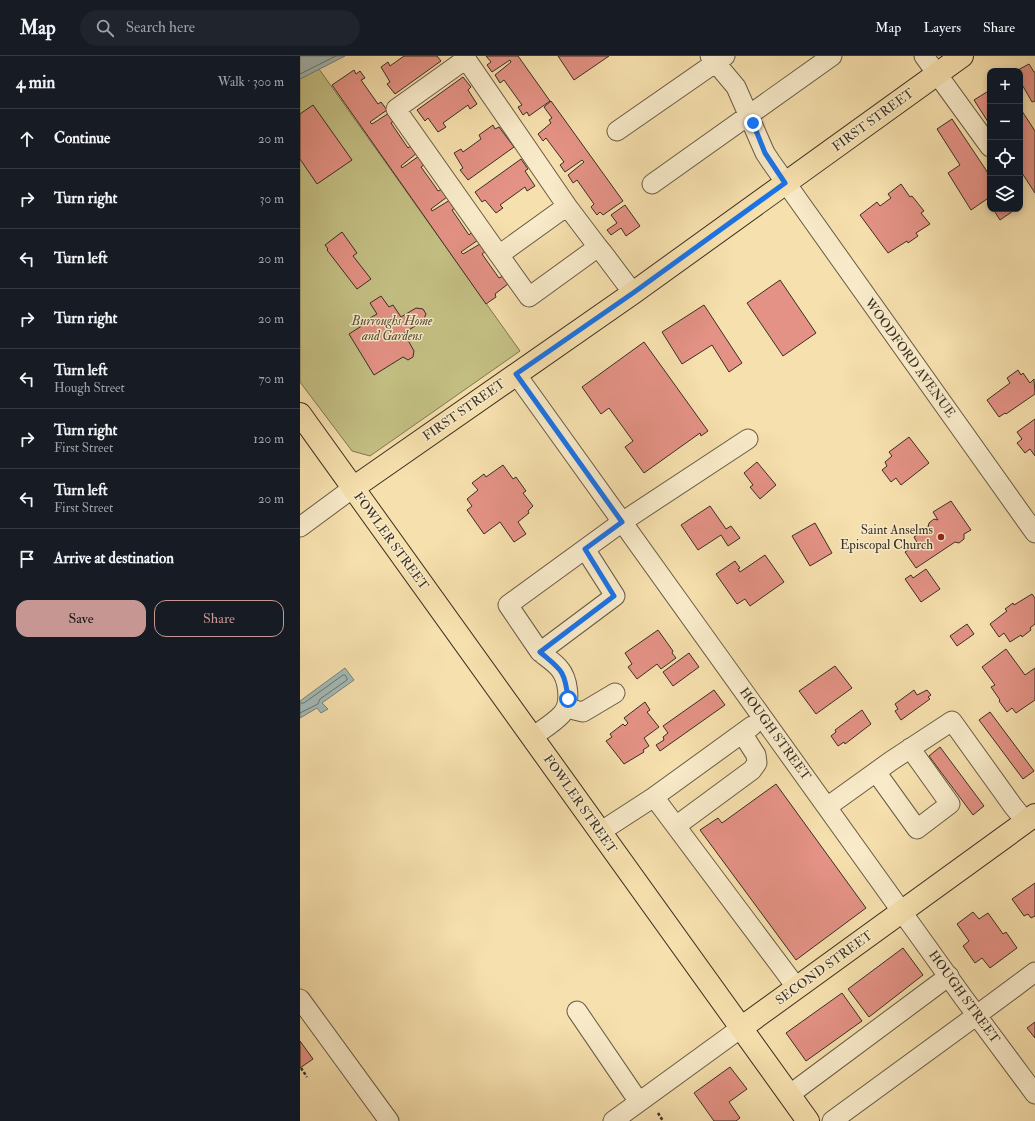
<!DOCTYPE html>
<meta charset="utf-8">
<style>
body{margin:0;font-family:"IM FELL Double Pica",serif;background:#20242c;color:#f1f3f6}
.controls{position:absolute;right:12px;top:12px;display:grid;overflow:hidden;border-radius:8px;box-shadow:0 2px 6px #0003}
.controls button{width:36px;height:36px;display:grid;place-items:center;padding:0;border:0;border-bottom:1px solid #363941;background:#171b24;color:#f1f3f6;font:20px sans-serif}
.stop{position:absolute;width:12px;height:12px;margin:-9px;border:3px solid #1a73e8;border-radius:50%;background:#fff}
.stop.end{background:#1a73e8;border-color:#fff;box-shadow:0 1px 4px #0008}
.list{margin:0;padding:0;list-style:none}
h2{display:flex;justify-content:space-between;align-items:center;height:52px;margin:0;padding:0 16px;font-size:17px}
h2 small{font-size:13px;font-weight:400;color:#9ea1a6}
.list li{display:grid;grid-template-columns:26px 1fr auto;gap:12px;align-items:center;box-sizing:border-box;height:60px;padding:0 16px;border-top:1px solid #363941}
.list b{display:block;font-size:15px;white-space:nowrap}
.list p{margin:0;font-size:13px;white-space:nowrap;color:#9ea1a6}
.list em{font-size:13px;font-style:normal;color:#9ea1a6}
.actions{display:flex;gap:8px;padding:12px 16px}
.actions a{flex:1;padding:9px 0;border:1px solid #c59692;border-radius:12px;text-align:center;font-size:14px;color:#c59692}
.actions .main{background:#c59692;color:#111}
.icon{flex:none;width:22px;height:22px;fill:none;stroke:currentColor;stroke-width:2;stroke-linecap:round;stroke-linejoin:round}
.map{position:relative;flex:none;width:735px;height:1065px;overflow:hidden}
header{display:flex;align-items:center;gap:24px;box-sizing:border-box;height:56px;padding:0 20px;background:#171b24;border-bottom:1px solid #363941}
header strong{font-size:19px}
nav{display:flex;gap:22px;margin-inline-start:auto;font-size:14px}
.search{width:280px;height:36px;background:#20242c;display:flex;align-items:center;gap:10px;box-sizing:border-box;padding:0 14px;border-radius:22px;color:#9ea1a6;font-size:15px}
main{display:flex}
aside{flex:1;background:#171b24}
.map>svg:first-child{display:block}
</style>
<header>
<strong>Map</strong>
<div class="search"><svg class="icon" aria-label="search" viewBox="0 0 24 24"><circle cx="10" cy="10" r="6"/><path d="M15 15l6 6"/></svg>Search here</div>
<nav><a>Map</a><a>Layers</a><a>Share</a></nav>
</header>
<main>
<aside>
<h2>4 min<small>Walk · 300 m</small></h2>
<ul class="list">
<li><svg class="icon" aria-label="ahead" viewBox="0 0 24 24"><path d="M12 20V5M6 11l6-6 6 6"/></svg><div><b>Continue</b></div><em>20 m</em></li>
<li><svg class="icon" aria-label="right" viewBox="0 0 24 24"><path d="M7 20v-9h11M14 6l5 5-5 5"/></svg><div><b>Turn right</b></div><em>30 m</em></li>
<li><svg class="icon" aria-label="left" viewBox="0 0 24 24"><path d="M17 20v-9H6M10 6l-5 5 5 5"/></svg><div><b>Turn left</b></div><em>20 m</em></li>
<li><svg class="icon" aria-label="right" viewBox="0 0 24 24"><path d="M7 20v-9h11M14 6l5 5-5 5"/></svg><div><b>Turn right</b></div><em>20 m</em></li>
<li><svg class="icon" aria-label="left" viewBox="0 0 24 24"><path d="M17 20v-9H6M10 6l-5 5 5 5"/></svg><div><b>Turn left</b><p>Hough Street</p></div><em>70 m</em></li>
<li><svg class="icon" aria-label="right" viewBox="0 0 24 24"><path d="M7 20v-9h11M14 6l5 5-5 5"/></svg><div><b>Turn right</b><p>First Street</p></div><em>120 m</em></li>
<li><svg class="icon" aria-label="left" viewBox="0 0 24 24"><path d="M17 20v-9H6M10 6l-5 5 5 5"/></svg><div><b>Turn left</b><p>First Street</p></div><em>20 m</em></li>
<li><svg class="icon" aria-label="arrive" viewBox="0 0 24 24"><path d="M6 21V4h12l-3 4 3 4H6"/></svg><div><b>Arrive at destination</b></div></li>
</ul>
<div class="actions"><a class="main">Save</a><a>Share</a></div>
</aside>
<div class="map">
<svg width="735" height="1065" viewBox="0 0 735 1065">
<rect width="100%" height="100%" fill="#f6e0ad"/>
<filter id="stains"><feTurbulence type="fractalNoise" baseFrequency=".005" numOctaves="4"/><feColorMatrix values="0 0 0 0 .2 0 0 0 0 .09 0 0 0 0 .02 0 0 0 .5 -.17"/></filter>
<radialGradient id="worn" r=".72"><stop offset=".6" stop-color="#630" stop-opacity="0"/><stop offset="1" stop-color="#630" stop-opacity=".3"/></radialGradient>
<path fill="#c4c084" stroke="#7e7854" d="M19 13 220 295 70 400 52 395 0 326V23Z"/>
<path fill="#a3bab7" stroke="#78827c" d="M0 0H45L0 23Z
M45 612 54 624 22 647 28 653 21 657 17 652 0 662V645Z"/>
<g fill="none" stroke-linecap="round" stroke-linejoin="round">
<path stroke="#6e746d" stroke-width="1" d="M0 18 36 0
M0 647H4L43 619H45L47 622V624L20 643 18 648 0 657"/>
</g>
<path fill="#e49285" stroke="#382f23" d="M104 0H137L141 5 95 38 87 28 90 26 81 11 88 6 90 10Z
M186 0H218L250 45 229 60 227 56 223 59 218 51 222 49 204 24 200 27 195 19 211 6 210 4 192 16 187 9 191 6Z
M258 0H309L274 24Z
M729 8 734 16H735V45L732 46 720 25V15H716Z
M54 14 56 18 60 15 65 22 61 24 78 48 81 46 87 54 70 66 72 68 89 57 94 65 91 67 108 92 112 89 117 97 101 110 102 112 119 100 125 108 121 111 134 129 138 135 142 133 147 141 131 153 132 155 150 144 155 152 152 154 169 179 172 176 178 184 161 196 163 198 180 188 186 195 182 198 199 222 203 220 208 228 195 238 196 241 186 248 32 29Z
M163 21 171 31 168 34 177 48 170 53 168 49 143 67 146 71 138 76 128 62 125 65 117 54Z
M690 34V69L674 44Z
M251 45 323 145 303 159 300 156 297 159 291 151 294 148 277 124 273 127 268 119 284 106 282 104 265 116 260 109 264 106 246 82 243 85 238 78 251 67 249 64 252 62 244 51Z
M13 49 52 104 17 128 0 103V58Z
M720 52 735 75V137L720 114Z
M652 63 690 120V148L687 143 671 154 648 117 660 109 637 73Z
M193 69 195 73 199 71 214 91 168 124 160 114 163 112 154 97 161 93 163 96 181 83 179 79Z
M221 103 228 113 225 115 235 130 227 135 225 131 200 149 203 152 196 157 185 144 182 146 175 136Z
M601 128 610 141 612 140 624 155 621 157 630 168 616 177 618 180 608 187 607 185 588 197 560 159 577 146 580 150 591 142 588 138Z
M325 149 340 170 326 180 321 172 311 179 307 174 317 167 311 159Z
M693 153H712L713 155 700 164Z
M42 176 57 197 53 200 71 223 57 233 27 194 28 193 25 189Z
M480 224 516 277 483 300 447 247Z
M81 240 89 251 93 249 101 261 116 252 123 253 126 258 123 265 104 277 114 295 113 301 108 304 103 301 74 319 49 278 71 264 70 262 77 258 70 247Z
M404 249 442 307 429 316 412 289 382 308 362 276Z
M344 286 408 375 401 380 400 377 344 417 325 391 333 385 309 352 301 358 282 331Z
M718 314 721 319 723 317 730 327 734 323 735 338 706 358 705 357 699 361 687 344 710 327 707 322Z
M735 363V400L730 393 725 397 717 387 722 383 717 376Z
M609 381 629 407 601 429 596 422 591 426 582 414 587 410 585 406 592 400 589 396Z
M457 406 476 429 460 443 450 431 453 429 444 417Z
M203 409 213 423 216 421 226 435 223 437 233 450 228 455 229 457 218 466 226 478 214 486 200 466 184 478 167 454 172 450 167 443 178 434 172 427 184 418 186 421Z
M651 445 671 474 664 478V483L659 487 655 486 616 512 605 496 618 488 614 481 628 471 629 467 634 463 638 464 633 456Z
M410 450 426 473 431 470 440 482 428 490 421 479 398 494 381 469Z
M515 467 532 497 510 510 492 480Z
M465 499 484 526 450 550 445 543 437 548 416 518 435 505 440 512 438 513 440 516Z
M626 513 640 533 621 546 605 523 611 519 613 522Z
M732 538 735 542V568L730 572 731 574 722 581 721 579 710 586 704 577 699 581 690 568 707 555 705 553 713 547 714 549Z
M667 568 674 578 657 590 650 580Z
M358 574 373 595 372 597 376 602 361 613 357 608 337 623 328 611 332 608 325 597Z
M706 593 725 619 735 612V644L716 657 712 652 707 656 699 645 700 644 691 631 695 629 682 611Z
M389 597 399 611 373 630 363 616Z
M535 610 552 632 516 658 499 635Z
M414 634 425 649 360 695 356 689 364 684 363 681 368 677 363 670Z
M614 634 617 639 627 634 631 639 628 641 630 643 601 664 595 655 598 653 595 648Z
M345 646 350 654 347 656 359 671 344 682 349 690 343 694 344 696 324 708 306 685 312 681 310 678 323 668 325 670 328 667 324 662Z
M562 654 571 668 545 688 544 686 538 690 531 680 536 676 535 674Z
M690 656 734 715 723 723 679 664Z
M640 691 684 750 673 759 629 700Z
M476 728 566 852 496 904 400 774 418 762 422 767Z
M735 827V860L731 862 728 858 724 860 712 843Z
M673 856 679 863 688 857 703 878 706 876 717 892 690 912 682 902 675 907 663 890 669 885 657 868Z
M603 892 623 919 569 961 548 933Z
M542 937 562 965 506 1005 486 977Z
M735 966V982L727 972Z
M0 985 13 1003 0 1012Z
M430 1011 447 1033 429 1046 440 1062 436 1065H414L394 1037Z"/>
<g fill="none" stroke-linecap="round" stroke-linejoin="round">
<defs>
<path id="minor" d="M410 0 436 31 465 97 471 106 735 477
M624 0 690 91
M317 75 425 0
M352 128 532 0
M298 191 229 241 199 199 267 150 298 191 303 197 333 237
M199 199 96 53 166 3 267 150
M216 318 663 941 735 1038
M0 471 53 432
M285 493 315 540 240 596 208 549 322 466 448 383
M266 652 283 656 315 637
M232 681C242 674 254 667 262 658 272 647 268 622 259 612 254 606 246 601 240 596
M576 716 617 773 650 748 610 692
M354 741 452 670
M527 751 591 705 652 665 713 750 726 766
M376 770 452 714 457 707 456 699 442 677
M300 776 354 741 497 932
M0 943 89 1065
M277 955 339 1046
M489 1039 649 920
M313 1065 441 972
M532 1065 677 959 735 916"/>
<path id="major" d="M0 358 508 1065
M53 432 333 237 662 0
M441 972 735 759"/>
</defs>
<use href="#minor" stroke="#685b46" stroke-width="21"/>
<use href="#major" stroke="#382f23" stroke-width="24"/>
<path stroke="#382f23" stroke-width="2.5" stroke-dasharray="3 2" stroke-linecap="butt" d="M1 1012 7 1021
M358 1057 363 1065"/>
<use href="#minor" stroke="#f9ebca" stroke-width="19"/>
<use href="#major" stroke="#f6e0ad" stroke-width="22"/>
</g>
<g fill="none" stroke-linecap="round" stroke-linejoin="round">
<path stroke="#1a73e8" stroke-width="5" d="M268 643C265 614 261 614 240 596L314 540 285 493 322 466 216 318 333 237 485 127 465 97 453 67"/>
</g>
<circle fill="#8f2418" stroke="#f9ebca" stroke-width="1.5" cx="641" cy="481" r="4"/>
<g text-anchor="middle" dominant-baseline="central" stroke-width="3" stroke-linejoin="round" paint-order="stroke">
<g font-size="13" fill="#382f23" stroke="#f9ebca">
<text transform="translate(573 64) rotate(-36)">FIRST STREET</text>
<text transform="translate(610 302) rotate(54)">WOODFORD AVENUE</text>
<text transform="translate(164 354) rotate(-35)">FIRST STREET</text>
<text transform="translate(91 485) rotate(54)">FOWLER STREET</text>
<text transform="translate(475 678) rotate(54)">HOUGH STREET</text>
<text transform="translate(280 748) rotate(55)">FOWLER STREET</text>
<text transform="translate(524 912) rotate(-36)">SECOND STREET</text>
<text transform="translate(664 941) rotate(54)">HOUGH STREET</text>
</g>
<g font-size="13" font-style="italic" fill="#544c36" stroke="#f9ebca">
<text x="92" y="265">Burroughs Home<tspan x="92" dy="15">and Gardens</tspan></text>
</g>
<g font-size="13" fill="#382f23" stroke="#f9ebca" text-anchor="end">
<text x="633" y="474">Saint Anselms<tspan x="633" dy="15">Episcopal Church</tspan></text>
</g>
</g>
<rect width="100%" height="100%" filter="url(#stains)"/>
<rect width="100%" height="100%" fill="url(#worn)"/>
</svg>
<div class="controls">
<button>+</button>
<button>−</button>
<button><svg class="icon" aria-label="locate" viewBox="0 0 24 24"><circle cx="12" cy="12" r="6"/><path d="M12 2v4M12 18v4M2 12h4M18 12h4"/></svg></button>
<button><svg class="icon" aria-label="layers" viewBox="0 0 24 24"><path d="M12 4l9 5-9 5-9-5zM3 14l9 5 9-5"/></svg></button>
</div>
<div class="stop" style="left:268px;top:643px"></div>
<div class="stop end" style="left:453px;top:67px"></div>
</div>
</main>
